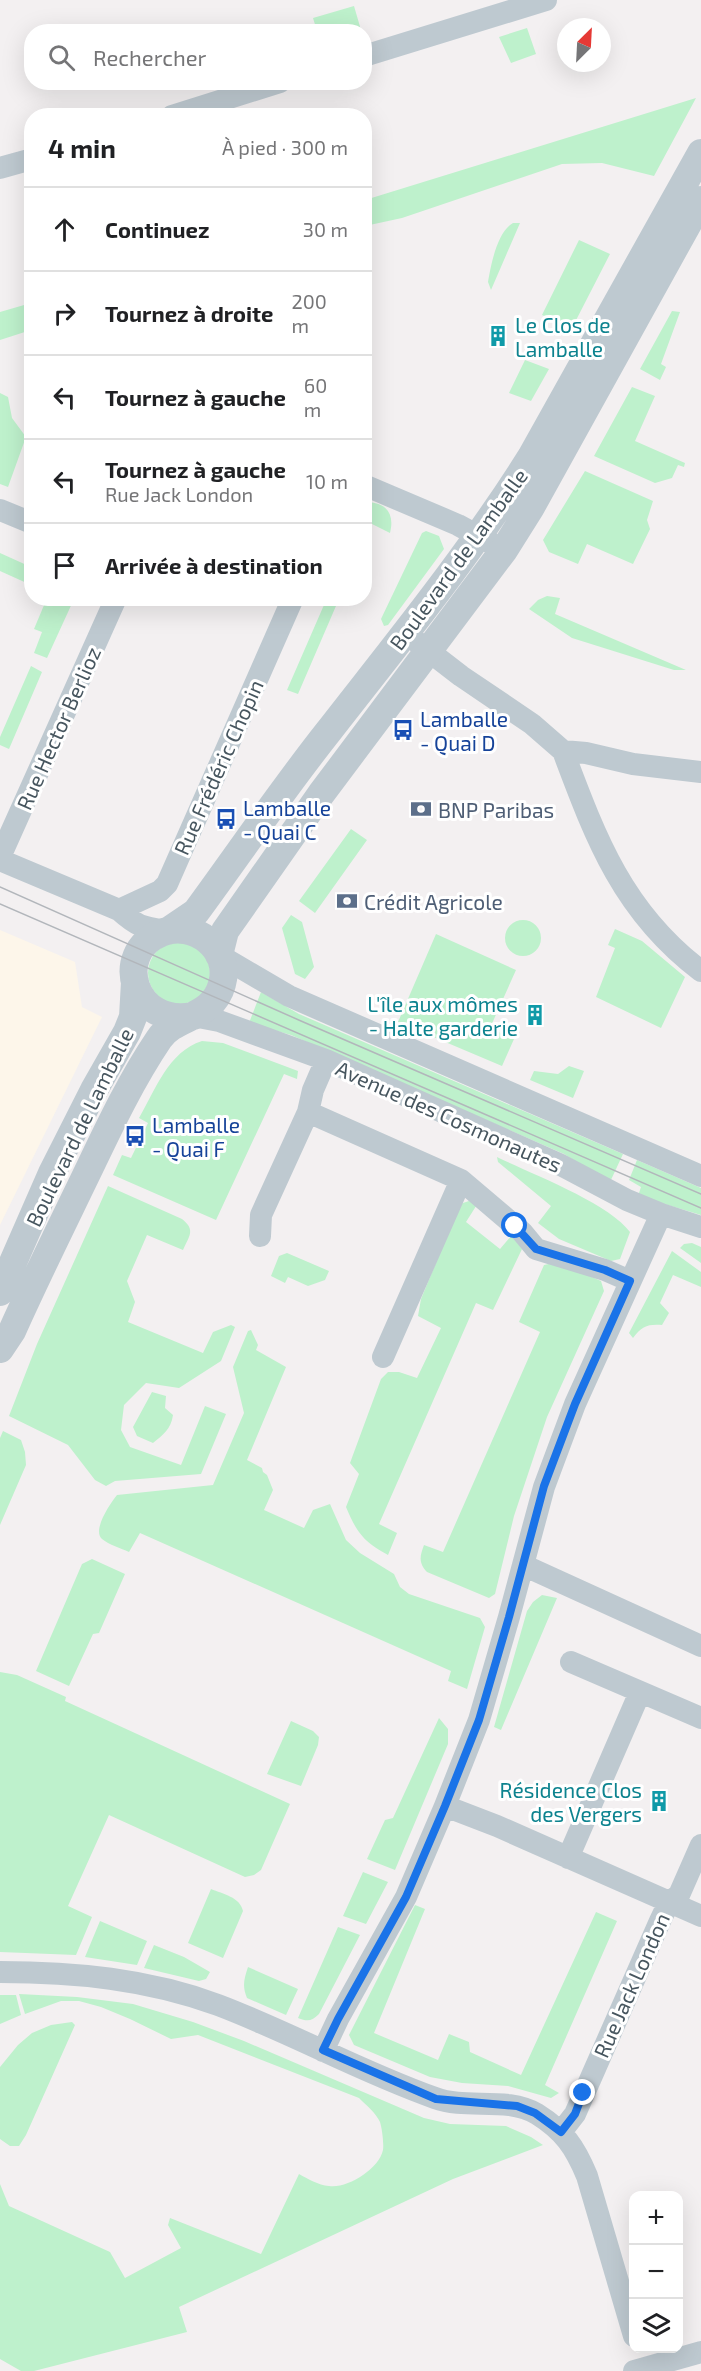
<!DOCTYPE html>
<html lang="fr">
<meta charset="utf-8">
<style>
body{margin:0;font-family:"Exo 2",sans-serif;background:#f6f6f6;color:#202124}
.controls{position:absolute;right:18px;bottom:18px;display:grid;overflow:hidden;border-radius:12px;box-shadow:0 6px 24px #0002}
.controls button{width:54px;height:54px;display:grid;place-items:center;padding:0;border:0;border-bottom:2px solid #e0e0e0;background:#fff;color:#202124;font:30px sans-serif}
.compass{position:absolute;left:557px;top:18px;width:54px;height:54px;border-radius:50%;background:#fff;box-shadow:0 6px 24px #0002;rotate:24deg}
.stop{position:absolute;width:18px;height:18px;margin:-14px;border:4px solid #1a73e8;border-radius:50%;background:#fff}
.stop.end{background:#1a73e8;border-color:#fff;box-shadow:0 2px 6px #0008}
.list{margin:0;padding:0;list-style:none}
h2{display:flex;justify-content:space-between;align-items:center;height:78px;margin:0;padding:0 24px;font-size:26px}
h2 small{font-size:20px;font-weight:400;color:#757577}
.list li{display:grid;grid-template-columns:39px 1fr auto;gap:18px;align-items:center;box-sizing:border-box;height:84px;padding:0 24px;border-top:2px solid #e0e0e0}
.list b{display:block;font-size:22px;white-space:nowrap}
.list p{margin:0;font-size:20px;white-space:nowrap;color:#757577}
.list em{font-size:20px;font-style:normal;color:#757577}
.icon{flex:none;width:33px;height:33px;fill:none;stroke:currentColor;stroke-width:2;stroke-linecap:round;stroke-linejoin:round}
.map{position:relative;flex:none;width:701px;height:2371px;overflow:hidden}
.search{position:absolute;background:#fff;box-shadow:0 6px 24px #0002;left:24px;top:24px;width:348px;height:66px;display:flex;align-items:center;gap:15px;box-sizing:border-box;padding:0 21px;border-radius:24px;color:#757577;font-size:22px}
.panel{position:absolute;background:#fff;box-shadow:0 6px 24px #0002;left:24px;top:108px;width:348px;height:498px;border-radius:24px}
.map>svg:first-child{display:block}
</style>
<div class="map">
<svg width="701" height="2371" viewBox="0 0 701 2371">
<rect width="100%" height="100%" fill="#f3f0f1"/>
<path fill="#fdf6ea" d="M0 930 75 962 82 1007 102 1017 0 1225Z"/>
<path fill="#bef1cc" d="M354 6 361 30 317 31 313 18Z
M527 28 536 54 511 63 499 37Z
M696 98 654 176 602 163 562 164 402 218 365 226V200Z
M513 223H520L491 290 488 282C491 265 497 232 513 223Z
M579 240 610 254 572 328 542 315Z
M31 303V330L0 340V312Z
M672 311 680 312 661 364 666 367 660 380 640 369Z
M525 360 549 369 531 401 509 393Z
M632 387 655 396 635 441 685 463 684 467 678 465 672 478 655 483 594 456Z
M0 393 8 397 12 418 26 437 8 487 0 484Z
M585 471 653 501 647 520 650 529 633 564 587 544 578 564 549 552 543 540Z
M365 502C386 502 395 513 390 533L372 524 365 541Z
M426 531 439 536 444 549 388 625 384 626 381 619 422 533Z
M0 553 31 567V585L0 571Z
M547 596 560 598 555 614 686 670H674L572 638 529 609 538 600Z
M47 598 74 599 47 658 34 653 42 632 34 629Z
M327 598 339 599 298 694 287 690Z
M31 666 42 672 9 749 0 745V737Z
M351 829 367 840 315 913 299 901Z
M291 915 302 922 314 967 305 979 295 974 282 928Z
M505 938a18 18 0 1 1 36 0a18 18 0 1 1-36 0Z
M615 929 642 941 685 977 661 1028 596 997 615 948 608 945Z
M436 934 516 970 490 1028 514 1039 502 1066 398 1022Z
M148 973a31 31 0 1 1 62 0a31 31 0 1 1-62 0Z
M261 992 299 1014 623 1154 610 1182 564 1154 291 1035 249 1023Z
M202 1041 223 1043 298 1071 297 1079 284 1074 216 1220 113 1175 122 1155 131 1158 148 1123 139 1118C156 1089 168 1052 202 1041Z
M569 1066 584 1071 573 1098 530 1080 534 1071 558 1074Z
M497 1157C532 1174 609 1203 630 1232L620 1259 611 1261 559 1239 538 1223 551 1206 498 1162Z
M637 1160 701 1188V1215L638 1196 641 1187 629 1180Z
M108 1186 182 1219C196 1230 189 1236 183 1250L147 1235 127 1281 135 1302 128 1322 203 1353 213 1332 231 1325 235 1327 221 1361 179 1388 146 1383 124 1405 121 1430 130 1447 181 1465 205 1406 226 1414 201 1474 115 1481 106 1486 95 1480 68 1445 9 1416 37 1344Z
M469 1201 478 1203 466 1222 500 1249 512 1235 522 1249 493 1310 476 1303 379 1524 397 1533 388 1555C363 1541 357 1533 346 1507L359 1474 350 1463 381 1379 388 1372H399L417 1378 441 1328 418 1316 421 1299 460 1204Z
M692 1243 701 1247V1263L680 1248 684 1244Z
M672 1251 701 1272V1287L673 1275 660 1303 669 1313 662 1325C648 1324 642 1326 633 1338L629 1333Z
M287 1253 329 1271 325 1280 308 1286 288 1277 285 1283 271 1276 279 1256Z
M558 1262 601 1281 604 1291 547 1417 514 1516 495 1594 489 1598 427 1572C418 1562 420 1556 424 1545L443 1552 540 1332 519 1322 544 1265Z
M251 1330 258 1345 256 1350 286 1367 247 1460 262 1468 263 1472 267 1475 273 1490 264 1510 304 1528 313 1510 330 1504 346 1540 360 1553 394 1574 400 1587 409 1594 480 1618 485 1627 467 1689 448 1681 451 1671 140 1533 129 1552C121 1548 109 1545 102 1539 92 1530 110 1504 117 1495L213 1485 244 1413 233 1367 248 1331Z
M152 1392 166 1396 165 1408 173 1415C171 1429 163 1435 153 1443L137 1436 133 1427Z
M3 1431 21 1440 25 1452 26 1465 0 1525V1438Z
M92 1559 125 1574 99 1633 93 1634 69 1686 36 1671 82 1564Z
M542 1595 557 1598 501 1730 494 1727 527 1611 533 1602Z
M0 1672 17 1675 66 1697 65 1701 290 1804 261 1870 254 1875 245 1877 109 1815 68 1906 92 1917 76 1955 0 1952Z
M439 1718 448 1729V1744L395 1870 367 1859 385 1820 393 1818Z
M291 1721 313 1731 319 1737 318 1745 301 1786 267 1774Z
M363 1872 388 1882 366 1924 343 1916Z
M211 1889C223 1894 240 1897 243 1911L223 1958 188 1943Z
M415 1905 425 1909 374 2033 438 2060 449 2034 469 2042 470 2052 521 2075 596 1912 617 1921 545 2085 559 2093 551 2098 508 2086 462 2083 430 2077 354 2045 349 2035Z
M100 1921 147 1941 137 1965 85 1957Z
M338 1927 360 1935 319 2014C312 2021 308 2022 298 2018Z
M154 1945 184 1957 210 1972 206 1979 199 1981 144 1968Z
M248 1967 298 1989 286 2015 247 1998C242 1986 244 1979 248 1967Z
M19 1994 77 1997 133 2004 193 2022 244 2041 424 2118 450 2124 506 2126 531 2137 543 2145 453 2179 179 2307 187 2332 34 2371H21L0 2359V2184L9 2206 110 2252 125 2278 181 2248 168 2225 170 2218 261 2254 299 2174C308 2179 318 2185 329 2186 347 2189 379 2169 383 2150 384 2144 382 2128 380 2122 376 2113 366 2105 359 2098L198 2035 171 2039 130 2019 101 2007 79 2001H61L25 2014Z
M0 1995H16L21 2015 0 2024Z
M72 2022 75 2025 26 2135 19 2146H10L0 2139V2067L18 2045 32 2033 51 2025Z"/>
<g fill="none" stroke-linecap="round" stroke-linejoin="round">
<path stroke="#bec9d0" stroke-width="22" d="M364 56 546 0
M172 116 280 82
M0 168 32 159
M364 485 458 525 491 543
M0 510 32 523
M417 642 461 676 532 724 563 751 586 753 633 764 701 772
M563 751C596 839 623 912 701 971
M0 857 116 598
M0 860 119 910C138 927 142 927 168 931
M119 910 160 891 167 884 293 598
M219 955 289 996 701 1176
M193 1016 219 1021 326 1060 559 1164 627 1200 661 1214 701 1227
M308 1112 313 1090 326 1060
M260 1236 261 1215 308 1112 461 1180 522 1232 536 1249 605 1270 630 1281
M383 1357 461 1180
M523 1565 701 1646
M571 1662 701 1718
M445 1806 497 1826 701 1916
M568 1858 640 1692
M0 1972C74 1972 148 1979 218 2005 292 2033 361 2072 435 2098 467 2110 506 2096 537 2114 564 2131 575 2147 587 2176L634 2336
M323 2051 338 2019 406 1897 445 1806 479 1720 509 1617 544 1487 575 1404 661 1214
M561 2132 575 2114 660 1921 669 1902 679 1895 701 1845
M634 2371 701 2352"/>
<path stroke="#bec9d0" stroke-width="28" d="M168 931 196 912C240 852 282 790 328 732 398 642 470 554 531 457L701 153
M219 955 225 931 321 794 504 550 531 507 701 200
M0 1292 52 1173 94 1090 127 1032 133 1017 135 982
M0 1349 12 1331C37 1275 64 1221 90 1167 111 1123 132 1079 159 1039 175 1015 213 1019 222 984 232 949 193 919 161 933 111 953 134 1028 193 1016"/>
<path stroke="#b2b6bb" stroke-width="1.5" d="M0 887 301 1021 701 1194
M0 904 701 1208"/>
</g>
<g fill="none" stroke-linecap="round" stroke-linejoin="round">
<path stroke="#1a73e8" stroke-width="8" d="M515 1226 536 1249 605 1270 630 1281 575 1404 544 1486 509 1617 479 1720 445 1806 406 1897 338 2019 323 2050 436 2099 517 2106 535 2113 561 2132 575 2114 583 2093"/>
</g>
<defs>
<symbol id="building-bare" viewBox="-9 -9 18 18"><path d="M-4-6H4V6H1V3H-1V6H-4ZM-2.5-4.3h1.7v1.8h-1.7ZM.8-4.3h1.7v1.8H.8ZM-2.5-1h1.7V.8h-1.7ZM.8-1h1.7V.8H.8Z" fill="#0f9aa8" stroke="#fff" stroke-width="2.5" paint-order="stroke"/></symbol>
<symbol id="bus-bare" viewBox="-9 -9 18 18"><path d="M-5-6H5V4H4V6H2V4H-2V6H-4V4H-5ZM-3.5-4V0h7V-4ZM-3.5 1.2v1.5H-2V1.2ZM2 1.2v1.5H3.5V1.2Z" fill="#1a4fb4" stroke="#fff" stroke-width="2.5" paint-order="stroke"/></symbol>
<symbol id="bank-bare" viewBox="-9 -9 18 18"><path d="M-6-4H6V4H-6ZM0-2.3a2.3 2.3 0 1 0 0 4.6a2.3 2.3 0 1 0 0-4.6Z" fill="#5c6f8a" stroke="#fff" stroke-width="2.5" paint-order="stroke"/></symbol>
</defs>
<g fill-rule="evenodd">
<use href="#building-bare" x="483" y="321" width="30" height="30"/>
<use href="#bus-bare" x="388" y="715" width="30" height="30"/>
<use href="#bank-bare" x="406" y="794" width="30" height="30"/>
<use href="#bus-bare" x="211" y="804" width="30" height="30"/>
<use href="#bank-bare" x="332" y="886" width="30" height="30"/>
<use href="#building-bare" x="520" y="1000" width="30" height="30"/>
<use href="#bus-bare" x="120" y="1121" width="30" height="30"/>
<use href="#building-bare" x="644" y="1786" width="30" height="30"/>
</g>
<g text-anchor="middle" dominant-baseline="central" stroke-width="6" stroke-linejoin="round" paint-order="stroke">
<g font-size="21" fill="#0d838f" stroke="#fff" text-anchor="end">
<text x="515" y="324" text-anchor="start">Le Clos de<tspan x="515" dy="24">Lamballe</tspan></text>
<text x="518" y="1003">L'île aux mômes<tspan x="518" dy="24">- Halte garderie</tspan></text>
<text x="642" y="1789">Résidence Clos<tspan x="642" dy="24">des Vergers</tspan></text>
</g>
<g font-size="21" fill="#47565f" stroke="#fff">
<text transform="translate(458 559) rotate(-54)">Boulevard de Lamballe</text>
<text transform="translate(58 728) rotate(-66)">Rue Hector Berlioz</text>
<text transform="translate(218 767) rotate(-66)">Rue Frédéric Chopin</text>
<text transform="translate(449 1116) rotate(24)">Avenue des Cosmonautes</text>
<text transform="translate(79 1127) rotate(-64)">Boulevard de Lamballe</text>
<text transform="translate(631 1985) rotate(-66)">Rue Jack London</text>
</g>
<g font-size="21" fill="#164399" stroke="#fff" text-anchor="start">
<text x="420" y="718">Lamballe<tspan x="420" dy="24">- Quai D</tspan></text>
<text x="243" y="807">Lamballe<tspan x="243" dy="24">- Quai C</tspan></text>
<text x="152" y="1124">Lamballe<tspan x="152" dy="24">- Quai F</tspan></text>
</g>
<g font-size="21" fill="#4e5e75" stroke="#fff" text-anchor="start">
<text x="438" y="809">BNP Paribas</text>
<text x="364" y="901">Crédit Agricole</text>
</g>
</g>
</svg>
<div class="controls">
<button>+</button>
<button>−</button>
<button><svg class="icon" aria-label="layers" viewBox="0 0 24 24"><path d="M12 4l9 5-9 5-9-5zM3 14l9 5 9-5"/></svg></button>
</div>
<svg class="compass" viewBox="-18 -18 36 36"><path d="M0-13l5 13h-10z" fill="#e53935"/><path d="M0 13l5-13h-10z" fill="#757577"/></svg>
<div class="stop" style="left:515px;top:1226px"></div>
<div class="stop end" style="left:583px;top:2093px"></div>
<div class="search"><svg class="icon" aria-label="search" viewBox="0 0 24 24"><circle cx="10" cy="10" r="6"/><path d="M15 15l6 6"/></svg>Rechercher</div>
<section class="panel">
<h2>4 min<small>À pied · 300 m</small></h2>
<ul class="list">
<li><svg class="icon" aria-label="ahead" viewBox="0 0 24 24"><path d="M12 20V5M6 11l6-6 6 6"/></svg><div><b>Continuez</b></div><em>30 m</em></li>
<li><svg class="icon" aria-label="right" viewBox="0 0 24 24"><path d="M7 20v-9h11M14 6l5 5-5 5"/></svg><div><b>Tournez à droite</b></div><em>200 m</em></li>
<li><svg class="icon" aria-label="left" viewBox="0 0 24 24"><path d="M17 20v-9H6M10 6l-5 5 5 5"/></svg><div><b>Tournez à gauche</b></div><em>60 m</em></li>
<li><svg class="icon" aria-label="left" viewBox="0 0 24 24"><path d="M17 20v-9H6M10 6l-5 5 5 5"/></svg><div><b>Tournez à gauche</b><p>Rue Jack London</p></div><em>10 m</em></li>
<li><svg class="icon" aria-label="arrive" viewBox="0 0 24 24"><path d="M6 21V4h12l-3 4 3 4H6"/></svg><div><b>Arrivée à destination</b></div></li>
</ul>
</section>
</div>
